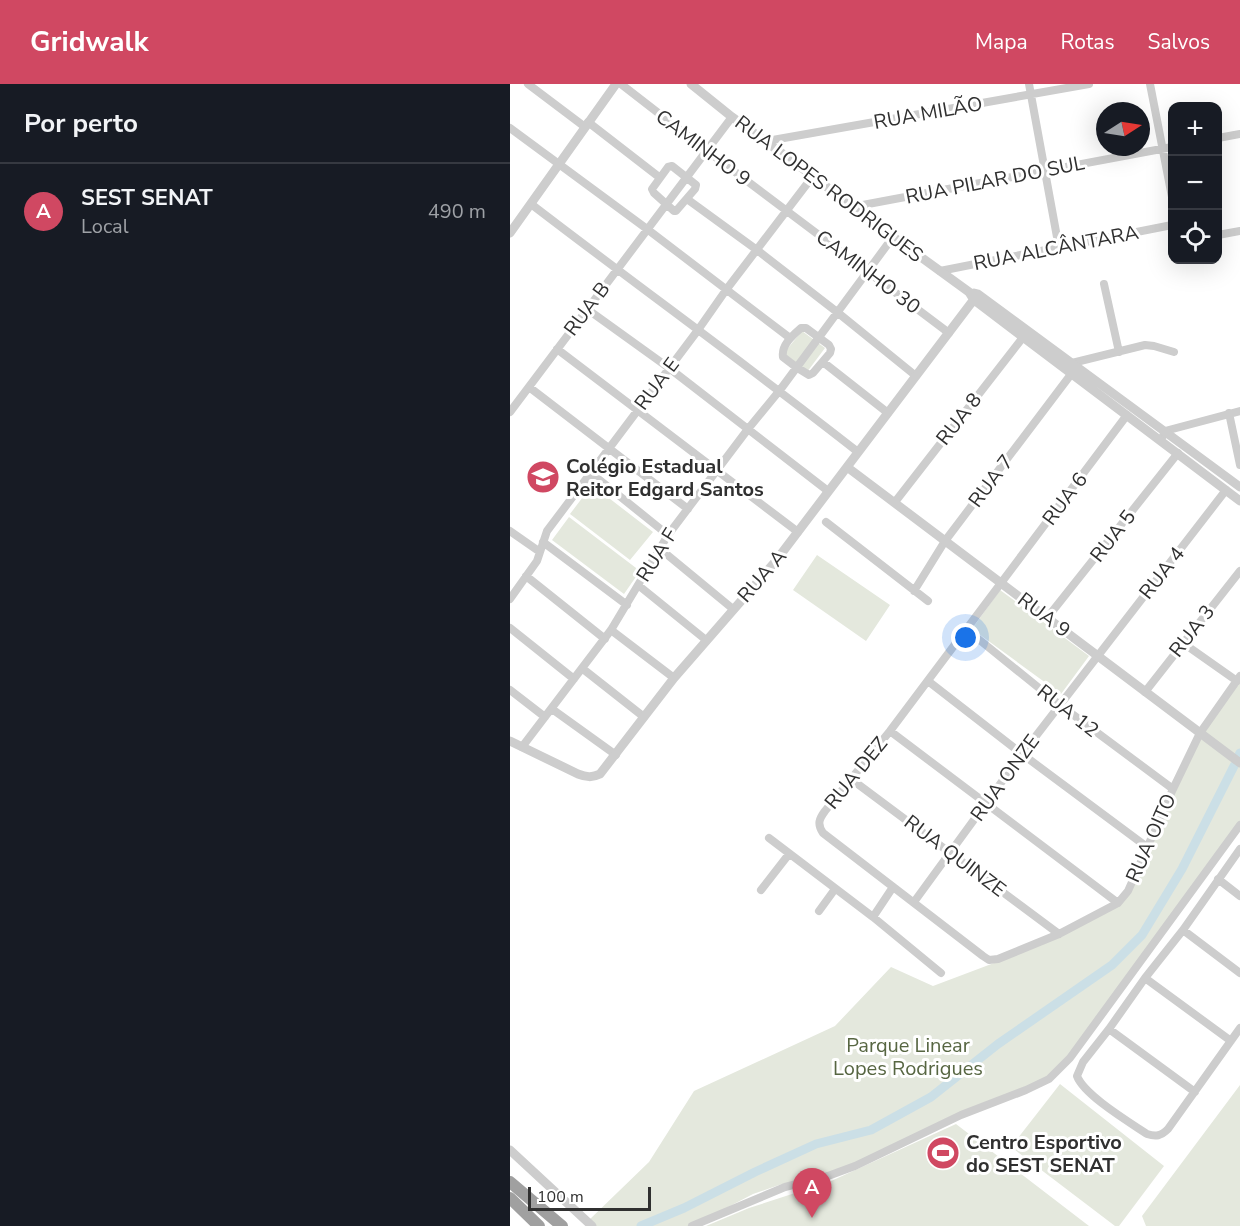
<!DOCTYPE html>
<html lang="pt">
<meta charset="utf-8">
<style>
body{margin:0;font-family:"Nunito Sans",sans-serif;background:#20242c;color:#f1f3f6}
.controls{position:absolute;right:18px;top:18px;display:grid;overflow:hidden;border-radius:12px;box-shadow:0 6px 24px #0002}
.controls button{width:54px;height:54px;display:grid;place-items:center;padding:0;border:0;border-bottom:2px solid #363941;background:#171b24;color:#f1f3f6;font:30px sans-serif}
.compass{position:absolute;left:586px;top:18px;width:54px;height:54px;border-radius:50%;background:#171b24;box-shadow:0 6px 24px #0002;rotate:78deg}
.scale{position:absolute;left:18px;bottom:15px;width:123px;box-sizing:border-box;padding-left:6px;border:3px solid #303030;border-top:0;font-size:16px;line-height:21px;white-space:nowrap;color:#303030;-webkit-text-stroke:4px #fff;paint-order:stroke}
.you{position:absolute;left:456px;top:554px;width:21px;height:21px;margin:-15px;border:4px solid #fff;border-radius:50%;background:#1a73e8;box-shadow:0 0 0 9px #1a73e833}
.badge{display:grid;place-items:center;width:39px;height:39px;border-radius:50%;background:#d04862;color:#fff;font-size:20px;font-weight:700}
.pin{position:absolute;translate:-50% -50px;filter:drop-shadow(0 2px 3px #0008)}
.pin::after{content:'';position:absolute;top:32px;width:21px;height:18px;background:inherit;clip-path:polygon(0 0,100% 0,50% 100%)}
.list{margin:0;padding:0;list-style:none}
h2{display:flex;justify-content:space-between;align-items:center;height:78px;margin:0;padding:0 24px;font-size:26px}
h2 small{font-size:20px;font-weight:400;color:#9ea1a6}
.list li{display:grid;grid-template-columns:39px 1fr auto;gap:18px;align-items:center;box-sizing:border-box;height:96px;padding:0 24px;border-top:2px solid #363941}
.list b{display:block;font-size:22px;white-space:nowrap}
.list p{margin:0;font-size:20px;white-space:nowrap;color:#9ea1a6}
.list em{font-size:20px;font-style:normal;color:#9ea1a6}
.icon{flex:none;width:33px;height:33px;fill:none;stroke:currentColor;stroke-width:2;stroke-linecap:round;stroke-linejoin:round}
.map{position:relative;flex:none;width:730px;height:1142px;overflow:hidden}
header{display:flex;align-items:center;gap:36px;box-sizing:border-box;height:84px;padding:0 30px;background:#d04862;color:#fff}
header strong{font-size:28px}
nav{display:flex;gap:33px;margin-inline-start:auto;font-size:21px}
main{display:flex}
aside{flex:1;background:#171b24}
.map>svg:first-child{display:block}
</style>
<header>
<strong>Gridwalk</strong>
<nav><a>Mapa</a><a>Rotas</a><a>Salvos</a></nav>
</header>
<main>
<aside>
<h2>Por perto<small></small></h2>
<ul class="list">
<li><span class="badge">A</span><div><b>SEST SENAT</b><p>Local</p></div><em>490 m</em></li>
</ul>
</aside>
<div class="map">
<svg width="730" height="1142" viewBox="0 0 730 1142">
<rect width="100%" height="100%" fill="#fff"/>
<path fill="#e4e8dd" d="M292 247 315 264 297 288 274 269Z
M82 401 143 448 120 476 60 430Z
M59 433 130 487 114 510 42 456Z
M307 471 380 521 356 557 283 506Z
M490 506 579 572 551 610 462 545Z
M730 597V744L559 974 537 994 431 1037 342 1083 269 1101 243 1110 182 1142H83L78 1137 139 1078 184 1007 325 942 381 883 423 902 484 879 608 820 688 649Z
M550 1000 654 1082 609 1142H605L501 1063Z
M730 1001V1142H636L632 1132Z
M446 1040 579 1142H196L239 1124 319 1098Z"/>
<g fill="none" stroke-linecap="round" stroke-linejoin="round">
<path stroke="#cbdfe6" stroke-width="9" d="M729 671 730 669
M131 1142 174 1124 245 1088 306 1060 361 1046 421 1013 488 960 602 881 632 851 672 785 724 682"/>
<path stroke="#cdcdcd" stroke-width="8" d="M18 0 75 43
M111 0 196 66 439 249
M519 0 549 164
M640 0 662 113
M78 38 149 93
M0 44 137 145 280 254
M708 54 730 50
M257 57 579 0
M162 82 186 101 185 105 166 127H164L144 109 142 105 158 83Z
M177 115 247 166 327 228 406 292
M21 120C129 203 240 283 348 368
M342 123 662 63
M708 151 730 147
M430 187 662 141
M594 200 609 268
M77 225 159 284 318 407
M291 244H296L319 261 321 265 320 269 303 289 299 291 286 283 273 273C271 261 283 251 291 244Z
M47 265 288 448
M313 278 378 329
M562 279 635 261 644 262 664 268
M19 303 178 425
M0 328 222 33
M719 329 730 381
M617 331 380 647 315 727C309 735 307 740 313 749L473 872 479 876 488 875 549 850 608 819 618 807 663 705 690 649 730 592
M653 352 655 347 730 327
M81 389 158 451
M385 418 514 252
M316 438 418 517
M0 447 30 468
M33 458 117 521
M149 464 223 525
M16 492 95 555
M128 501 196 556
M404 507 435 457 562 289
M0 515 27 477 37 447 188 246 216 206 303 92
M537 534 668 369
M0 544 64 595
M456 545 550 621 663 705
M101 546 164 594
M673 559 727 597
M73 585 134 633
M418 597 512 670 637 763
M0 606 35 633
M635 608 730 487
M42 625 106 671
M380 647 608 819
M12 663 101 546 158 451 238 345 270 306 383 153
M341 695 549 850
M259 754 363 833 431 889
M730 765 673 846 635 894 599 945 573 978 567 992C574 1011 619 1038 637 1050 646 1053 651 1052 658 1045L730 944
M708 795 730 812
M251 806 279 770
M404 818 512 670 716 406
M309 827 325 805
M363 833 383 803
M673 846 730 889
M635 894 721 957
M599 945 685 1008
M182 1142 275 1103 318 1092 345 1082 451 1031 516 1006 539 995 560 974 730 741"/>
<path stroke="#cdcdcd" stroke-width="9" d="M181 0 222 33 303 92 342 123 459 208 464 216 730 417
M0 149 106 0
M464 209 468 210 730 403
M337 383 730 679
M0 657 68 690C76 693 82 694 90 690L164 594 265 478 468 210
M0 1066 82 1142"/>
<path stroke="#a0a0a0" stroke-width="12" d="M0 1098 52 1142
M0 1114 29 1142"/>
</g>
<defs>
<symbol id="school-disc" viewBox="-11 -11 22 22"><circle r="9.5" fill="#d04862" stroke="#fff"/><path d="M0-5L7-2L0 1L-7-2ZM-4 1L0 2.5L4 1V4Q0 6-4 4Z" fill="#fff"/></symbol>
<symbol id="stadium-disc" viewBox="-11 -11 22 22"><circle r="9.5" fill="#d04862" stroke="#fff"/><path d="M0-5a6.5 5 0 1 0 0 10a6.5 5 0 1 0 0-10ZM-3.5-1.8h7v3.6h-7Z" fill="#fff"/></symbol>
</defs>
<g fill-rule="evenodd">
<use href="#school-disc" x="14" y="374" width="38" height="38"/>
<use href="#stadium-disc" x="414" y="1050" width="38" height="38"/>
</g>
<g text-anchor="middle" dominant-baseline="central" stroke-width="6" stroke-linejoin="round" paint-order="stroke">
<g font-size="20" fill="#303030" stroke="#fff">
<text transform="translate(418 29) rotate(-10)">RUA MILÃO</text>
<text transform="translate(193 64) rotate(37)">CAMINHO 9</text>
<text transform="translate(485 96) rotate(-11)">RUA PILAR DO SUL</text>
<text transform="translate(319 105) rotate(37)">RUA LOPES RODRIGUES</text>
<text transform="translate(546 164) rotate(-11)">RUA ALCÂNTARA</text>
<text transform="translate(358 188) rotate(37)">CAMINHO 30</text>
<text transform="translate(77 225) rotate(-53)">RUA B</text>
<text transform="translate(147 300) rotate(-53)">RUA E</text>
<text transform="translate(449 335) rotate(-52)">RUA 8</text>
<text transform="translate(481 397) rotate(-53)">RUA 7</text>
<text transform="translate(555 415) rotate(-53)">RUA 6</text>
<text transform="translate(603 452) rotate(-52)">RUA 5</text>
<text transform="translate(147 471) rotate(-58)">RUA F</text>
<text transform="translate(652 489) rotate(-52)">RUA 4</text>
<text transform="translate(252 492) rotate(-49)">RUA A</text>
<text transform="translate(534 531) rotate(37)">RUA 9</text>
<text transform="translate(682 547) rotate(-52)">RUA 3</text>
<text transform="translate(558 627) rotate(38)">RUA 12</text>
<text transform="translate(346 689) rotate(-51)">RUA DEZ</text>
<text transform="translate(495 694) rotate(-54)">RUA ONZE</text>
<text transform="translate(641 754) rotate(-66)">RUA OITO</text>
<text transform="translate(445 772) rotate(37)">RUA QUINZE</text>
</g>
<g font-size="20" font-weight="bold" fill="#303030" stroke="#fff" text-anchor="start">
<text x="56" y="382">Colégio Estadual<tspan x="56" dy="23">Reitor Edgard Santos</tspan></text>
<text x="456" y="1058">Centro Esportivo<tspan x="456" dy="23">do SEST SENAT</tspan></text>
</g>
<g font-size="20" fill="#576642" stroke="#fff">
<text x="398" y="961">Parque Linear<tspan x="398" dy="23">Lopes Rodrigues</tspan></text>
</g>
</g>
</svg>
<div class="controls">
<button>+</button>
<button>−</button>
<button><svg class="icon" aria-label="locate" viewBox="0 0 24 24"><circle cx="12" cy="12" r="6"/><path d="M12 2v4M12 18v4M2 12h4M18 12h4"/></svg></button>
</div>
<svg class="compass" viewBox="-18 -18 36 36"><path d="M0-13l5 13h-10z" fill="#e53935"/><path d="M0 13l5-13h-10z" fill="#9ea1a6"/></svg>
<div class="scale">100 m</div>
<div class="you"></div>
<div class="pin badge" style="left:302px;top:1134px">A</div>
</div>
</main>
